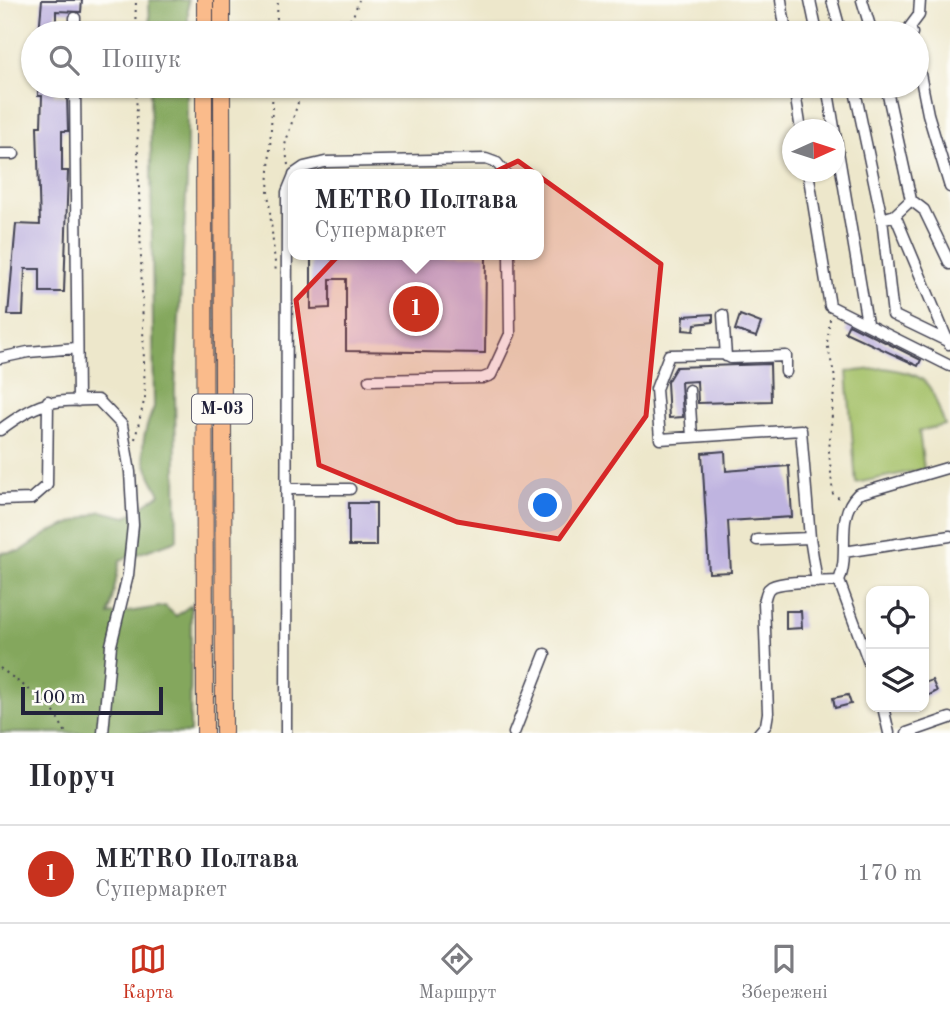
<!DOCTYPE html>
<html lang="uk">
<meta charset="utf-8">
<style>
body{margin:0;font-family:"Old Standard TT",serif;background:#f2f2f3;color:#2b2b33}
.controls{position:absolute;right:21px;bottom:21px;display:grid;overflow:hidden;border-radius:14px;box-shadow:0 2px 5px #0004}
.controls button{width:63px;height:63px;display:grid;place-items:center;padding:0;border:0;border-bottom:2px solid #e1e1e2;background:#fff;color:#2b2b33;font:35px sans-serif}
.compass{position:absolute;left:782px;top:119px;width:63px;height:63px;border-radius:50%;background:#fff;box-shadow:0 2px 5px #0004;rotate:87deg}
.scale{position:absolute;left:21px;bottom:18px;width:142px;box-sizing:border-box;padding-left:7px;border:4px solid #22223b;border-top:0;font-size:19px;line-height:24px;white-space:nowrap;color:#22223b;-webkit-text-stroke:5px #fdfcf7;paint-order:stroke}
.you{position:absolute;left:546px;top:506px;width:24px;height:24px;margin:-18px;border:5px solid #fff;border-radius:50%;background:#1a73e8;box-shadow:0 0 0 10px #1a73e833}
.badge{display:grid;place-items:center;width:46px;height:46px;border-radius:50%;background:#c8321e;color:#fff;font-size:23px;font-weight:700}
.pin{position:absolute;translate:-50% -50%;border:4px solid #fff;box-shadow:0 2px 7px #0006}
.popup{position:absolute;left:288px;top:169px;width:256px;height:91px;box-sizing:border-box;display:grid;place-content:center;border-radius:14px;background:#fff;filter:drop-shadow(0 2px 5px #0005);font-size:23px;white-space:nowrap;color:#7c7c81}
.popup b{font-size:26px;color:#2b2b33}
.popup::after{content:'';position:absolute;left:50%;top:100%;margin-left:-14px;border:14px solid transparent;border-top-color:#fff}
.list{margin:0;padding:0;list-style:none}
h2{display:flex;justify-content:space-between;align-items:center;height:91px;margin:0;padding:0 28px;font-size:30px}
h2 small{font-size:23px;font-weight:400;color:#7c7c81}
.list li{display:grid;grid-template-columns:46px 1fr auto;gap:21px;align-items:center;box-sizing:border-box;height:98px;padding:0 28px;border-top:2px solid #e1e1e2}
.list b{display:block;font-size:26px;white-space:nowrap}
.list p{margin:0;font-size:23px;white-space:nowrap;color:#7c7c81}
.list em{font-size:23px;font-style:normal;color:#7c7c81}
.icon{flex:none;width:38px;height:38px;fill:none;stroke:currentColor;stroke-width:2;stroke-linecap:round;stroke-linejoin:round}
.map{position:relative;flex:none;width:950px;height:733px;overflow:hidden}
.search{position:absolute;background:#fff;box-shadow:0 2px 5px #0004;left:21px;right:21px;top:21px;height:77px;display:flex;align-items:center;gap:18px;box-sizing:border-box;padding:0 24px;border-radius:38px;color:#7c7c81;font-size:26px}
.sheet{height:189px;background:#fff}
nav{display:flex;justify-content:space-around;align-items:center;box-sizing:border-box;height:98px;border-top:2px solid #e1e1e2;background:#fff;font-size:19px;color:#7c7c81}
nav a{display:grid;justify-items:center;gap:4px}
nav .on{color:#c8321e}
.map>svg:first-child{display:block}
</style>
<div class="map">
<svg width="950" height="733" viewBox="0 0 950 733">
<rect width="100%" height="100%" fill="#fdfcf7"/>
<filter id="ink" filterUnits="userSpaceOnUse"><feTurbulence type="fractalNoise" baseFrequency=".0143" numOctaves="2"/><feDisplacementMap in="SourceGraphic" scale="14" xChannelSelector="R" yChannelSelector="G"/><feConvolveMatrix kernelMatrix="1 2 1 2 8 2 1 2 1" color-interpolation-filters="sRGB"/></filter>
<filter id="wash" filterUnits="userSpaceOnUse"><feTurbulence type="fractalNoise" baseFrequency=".00686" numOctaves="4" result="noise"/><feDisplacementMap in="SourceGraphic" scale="28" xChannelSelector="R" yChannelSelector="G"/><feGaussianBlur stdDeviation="1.57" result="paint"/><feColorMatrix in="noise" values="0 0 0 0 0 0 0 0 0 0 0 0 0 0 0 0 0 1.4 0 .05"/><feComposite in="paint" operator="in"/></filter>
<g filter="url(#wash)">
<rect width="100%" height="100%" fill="#ede7cb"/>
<path fill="#a5c169" stroke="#647252" stroke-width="2" d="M884 368C933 376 928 382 945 425L919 431 924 469 856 483 847 372Z"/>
<path fill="#84a75d" stroke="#53644c" stroke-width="2" d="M149 0H188V33H150Z
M150 86H187V181L175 388 177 540 120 560 109 615 165 606 176 616 191 605 190 733H0V553L21 551 50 532 101 511 126 517 160 494C139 458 138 445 154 407Z"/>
<g id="blocks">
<path fill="#bfb4e0" d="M42 0H82L81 12 56 11V33H39Z
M38 86H55L54 95 67 96 68 131H62V171H68L64 292H40V269H25L23 315H8L16 224 40 225 37 126H41L42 96H38Z
M311 255H331V259H346V255H486L485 353 346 351V279H330V308L311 309Z
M713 314V322L695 324 694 331 683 330 684 316Z
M740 315 761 323 756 337 735 330Z
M849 324 921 360 918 366 845 332Z
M770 364 771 401 698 403 697 381 681 382 683 417 669 418 667 382 676 367Z
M725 451 726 471 789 466 792 517 728 521 731 572 709 573 702 453Z
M349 503H376V546H349Z
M786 611H801L802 628 786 629Z
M932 680 937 691 924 698V683Z
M848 695 851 704 835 708 833 698Z"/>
</g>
</g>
<g filter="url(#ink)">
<use href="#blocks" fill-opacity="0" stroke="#404051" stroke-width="2"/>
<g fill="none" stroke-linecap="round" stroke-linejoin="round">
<defs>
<path id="minor" d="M781 0 786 33
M810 0 817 33
M832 0 841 33
M862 0 872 33
M75 18V33
M912 33 910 27 919 15 920 0
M917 59 928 114 950 187
M75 86 78 401
M794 86 801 130
M827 86 867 323
M854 86 882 219 893 315 949 342
M0 154H14
M808 172 830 306 950 366
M294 174 304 167 325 162 486 159 497 163 506 174
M911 200 924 210 950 264
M895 215 949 344
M882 219 895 215 911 200 886 86
M723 315 726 356
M0 358 28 352 77 348
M786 372V356L731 358 723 354 669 355 656 389 660 439 801 430 810 538
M369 380 483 378 491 375 510 334 509 255
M689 390 692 437
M0 430C40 400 50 401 98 400L122 425 130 472 133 525 128 575 111 645 103 733
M287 489H350
M0 500 31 499 47 485 48 401
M757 540 810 538 817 582
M844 552 950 536
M839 581 871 668
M883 707 889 733
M286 733 287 192 294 175
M514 733 545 654
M759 733 766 725 768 713 764 602C766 596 766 590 771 587 784 580 824 582 839 581 851 553 834 517 858 494L950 467
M907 733 950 718"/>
<path id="highway" d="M205 33V0
M222 33V0
M204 86 205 733
M222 86 224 733"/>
</defs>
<use href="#minor" stroke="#404051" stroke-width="13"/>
<use href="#highway" stroke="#404051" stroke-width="18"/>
<path stroke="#404051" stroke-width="2" stroke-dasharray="2 5" stroke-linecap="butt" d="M135 33 136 0
M276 33 278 0
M333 33 353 16 359 0
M273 86 268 191 276 273
M288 165 285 145 303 86
M830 319 827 343 835 378 829 451 833 495 842 499
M135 439 145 397 136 86
M0 668 50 705 66 733"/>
<use href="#minor" stroke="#fff" stroke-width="10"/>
<use href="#highway" stroke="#fabb8b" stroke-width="16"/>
</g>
</g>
<path fill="#d62828" fill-opacity="0.2" stroke="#d62828" stroke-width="5" stroke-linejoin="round" d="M518 161 661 264 646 416 559 539 457 522 319 465 296 300 355 238Z"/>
<g text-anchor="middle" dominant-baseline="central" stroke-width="5" stroke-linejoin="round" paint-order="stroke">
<rect fill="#fdfcf7" stroke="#646373" stroke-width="2" x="192" y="394.5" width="60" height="29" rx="5"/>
<g font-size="18" font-weight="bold" fill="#22223b">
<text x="222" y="409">М-03</text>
</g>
</g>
</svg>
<div class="controls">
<button><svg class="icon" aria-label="locate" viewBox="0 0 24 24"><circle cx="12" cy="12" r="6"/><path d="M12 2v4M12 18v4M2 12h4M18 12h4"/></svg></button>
<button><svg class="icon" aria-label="layers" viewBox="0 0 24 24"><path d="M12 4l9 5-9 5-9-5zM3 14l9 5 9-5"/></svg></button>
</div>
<svg class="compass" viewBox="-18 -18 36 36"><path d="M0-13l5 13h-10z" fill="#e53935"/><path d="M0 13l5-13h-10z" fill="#7c7c81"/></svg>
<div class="scale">100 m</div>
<div class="you"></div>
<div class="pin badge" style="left:416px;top:309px">1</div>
<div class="popup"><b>METRO Полтава</b>Супермаркет</div>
<div class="search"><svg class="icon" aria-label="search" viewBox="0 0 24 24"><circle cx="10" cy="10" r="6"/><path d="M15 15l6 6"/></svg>Пошук</div>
</div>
<section class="sheet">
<h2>Поруч<small></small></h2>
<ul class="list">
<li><span class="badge">1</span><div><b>METRO Полтава</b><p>Супермаркет</p></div><em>170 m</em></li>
</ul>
</section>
<nav>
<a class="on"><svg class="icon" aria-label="map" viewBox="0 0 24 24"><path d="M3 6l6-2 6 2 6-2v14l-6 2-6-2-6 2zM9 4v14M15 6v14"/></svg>Карта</a>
<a><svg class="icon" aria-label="directions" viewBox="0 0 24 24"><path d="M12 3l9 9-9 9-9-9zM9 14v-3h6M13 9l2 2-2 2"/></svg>Маршрут</a>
<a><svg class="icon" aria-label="saved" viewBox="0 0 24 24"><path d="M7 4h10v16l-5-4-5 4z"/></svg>Збережені</a>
</nav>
